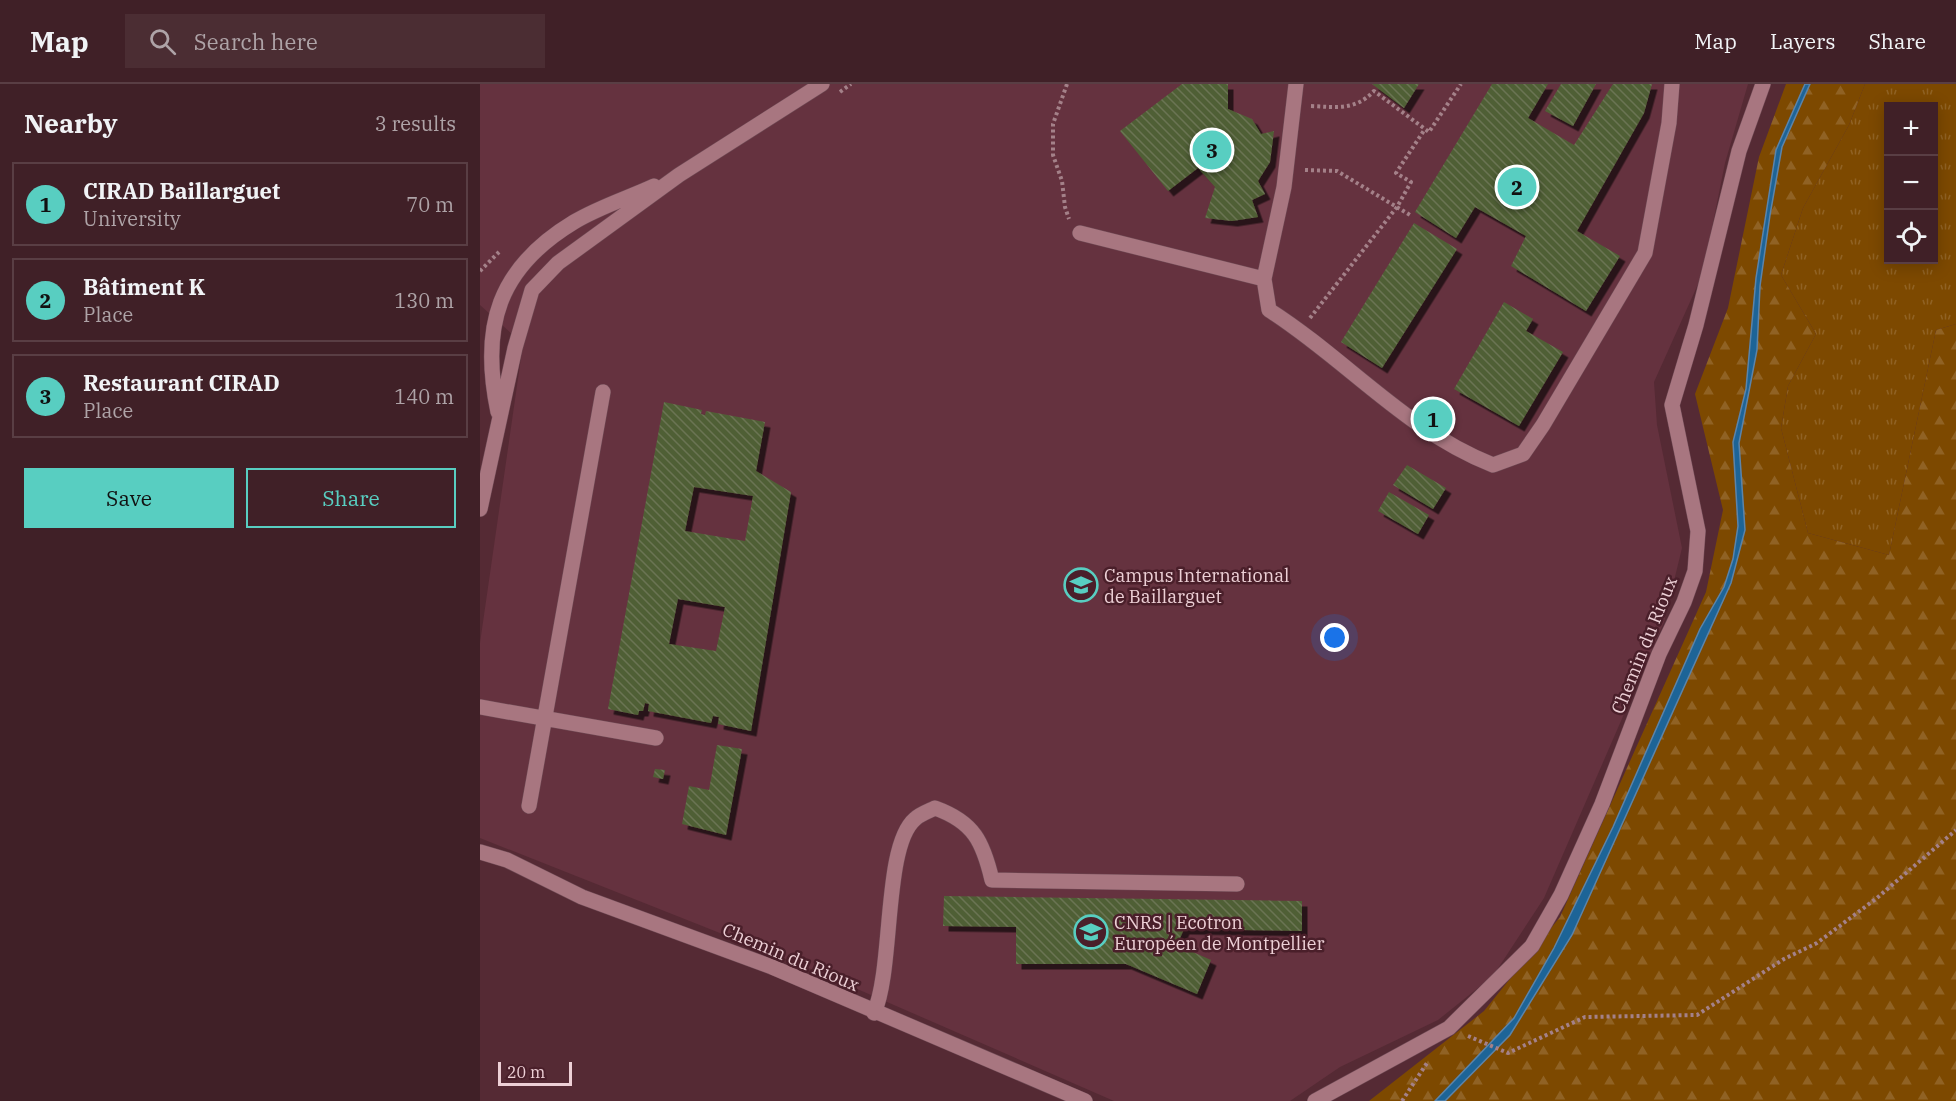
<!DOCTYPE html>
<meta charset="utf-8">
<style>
body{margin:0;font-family:"IBM Plex Serif",serif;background:#4b2d33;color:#f1f3f6}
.controls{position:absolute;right:18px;top:18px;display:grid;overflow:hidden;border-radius:0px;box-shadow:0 3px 15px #0003}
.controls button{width:54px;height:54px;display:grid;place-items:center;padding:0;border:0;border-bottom:2px solid #593e44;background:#402027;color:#f1f3f6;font:30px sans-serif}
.scale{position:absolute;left:18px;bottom:15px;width:74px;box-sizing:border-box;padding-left:6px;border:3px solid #edd0d6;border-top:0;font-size:16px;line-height:21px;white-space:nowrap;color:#edd0d6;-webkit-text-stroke:4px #4a1f2a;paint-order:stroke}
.you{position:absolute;left:855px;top:554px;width:21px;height:21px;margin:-15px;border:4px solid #fff;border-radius:50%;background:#1a73e8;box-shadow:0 0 0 9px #1a73e833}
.badge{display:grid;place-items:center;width:39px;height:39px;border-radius:50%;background:#58cec1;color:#111;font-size:20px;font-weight:700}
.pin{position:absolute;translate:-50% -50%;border:3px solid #fff;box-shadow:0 2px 6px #0006}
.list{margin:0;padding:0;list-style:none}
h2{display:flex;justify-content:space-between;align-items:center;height:78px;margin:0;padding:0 24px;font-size:26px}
h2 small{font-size:20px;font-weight:400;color:#aea3a7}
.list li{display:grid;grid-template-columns:39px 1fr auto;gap:18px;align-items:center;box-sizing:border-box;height:84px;margin:0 12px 12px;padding:0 12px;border:2px solid #593e44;border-radius:0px}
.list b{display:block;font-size:22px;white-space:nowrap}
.list p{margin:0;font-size:20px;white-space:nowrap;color:#aea3a7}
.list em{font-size:20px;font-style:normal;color:#aea3a7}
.actions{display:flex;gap:12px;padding:18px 24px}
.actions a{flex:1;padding:14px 0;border:2px solid #58cec1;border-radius:0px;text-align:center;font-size:21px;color:#58cec1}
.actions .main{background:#58cec1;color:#111}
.icon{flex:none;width:33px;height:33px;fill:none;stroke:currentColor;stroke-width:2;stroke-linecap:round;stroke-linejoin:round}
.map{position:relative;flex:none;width:1476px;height:1017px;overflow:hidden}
header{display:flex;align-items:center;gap:36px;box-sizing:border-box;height:84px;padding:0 30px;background:#402027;border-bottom:2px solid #593e44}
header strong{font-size:28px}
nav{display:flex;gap:33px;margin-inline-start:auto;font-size:21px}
.search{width:420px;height:54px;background:#4b2d33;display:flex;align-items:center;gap:15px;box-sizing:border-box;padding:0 21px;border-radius:0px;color:#aea3a7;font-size:22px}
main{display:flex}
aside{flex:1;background:#402027}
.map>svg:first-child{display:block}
</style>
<header>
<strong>Map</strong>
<div class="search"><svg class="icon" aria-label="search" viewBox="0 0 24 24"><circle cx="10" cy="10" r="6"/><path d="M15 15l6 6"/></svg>Search here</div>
<nav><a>Map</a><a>Layers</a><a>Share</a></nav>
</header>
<main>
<aside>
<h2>Nearby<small>3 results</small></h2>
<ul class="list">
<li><span class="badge">1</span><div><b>CIRAD Baillarguet</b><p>University</p></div><em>70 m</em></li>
<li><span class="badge">2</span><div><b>Bâtiment K</b><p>Place</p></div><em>130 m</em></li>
<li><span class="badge">3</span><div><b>Restaurant CIRAD</b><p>Place</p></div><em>140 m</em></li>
</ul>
<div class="actions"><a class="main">Save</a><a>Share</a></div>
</aside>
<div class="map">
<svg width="1476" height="1017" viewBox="0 0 1476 1017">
<defs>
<pattern id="grass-tufts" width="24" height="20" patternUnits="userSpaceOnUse" patternTransform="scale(1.5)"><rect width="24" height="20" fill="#7d4900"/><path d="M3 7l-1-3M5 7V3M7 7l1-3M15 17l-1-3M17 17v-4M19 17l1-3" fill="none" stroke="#906224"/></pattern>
<pattern id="forest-firs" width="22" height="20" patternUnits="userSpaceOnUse" patternTransform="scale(1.5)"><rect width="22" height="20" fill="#7d4900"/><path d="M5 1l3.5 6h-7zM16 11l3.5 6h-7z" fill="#906224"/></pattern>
<pattern id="building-back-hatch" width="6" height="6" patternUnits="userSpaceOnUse" patternTransform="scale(1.5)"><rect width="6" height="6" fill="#505f36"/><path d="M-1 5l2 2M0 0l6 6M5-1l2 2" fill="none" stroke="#6a7552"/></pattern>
<filter id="shadow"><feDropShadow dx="5.5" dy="5.5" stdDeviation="0" flood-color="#0009"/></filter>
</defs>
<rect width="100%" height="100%" fill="#552a34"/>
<path fill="#65323f" d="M0 0H1268L1245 79 1223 189 1174 298 1177 341 1202 464 1184 538 1064 814 1013 892 958 936 860 983 810 1017H634L336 887 0 754V559L43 260 0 221Z"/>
<path fill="url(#grass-tufts)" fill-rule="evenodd" d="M1385 0H1476V240L1456 246 1409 471 1328 449 1301 344 1308 302 1336 250 1301 191 1323 124 1369 41ZM1408 22H1454V176H1408Z"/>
<path fill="url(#forest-firs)" d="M1306 0H1385L1369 41 1323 124 1301 191 1336 250 1308 302 1301 344 1328 449 1409 471 1456 246 1476 240V1017H889L1004 927 1080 833 1226 508 1243 426 1215 310 1248 224 1279 73Z"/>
<path fill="#1d6497" stroke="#5b84aa" stroke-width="1.5" d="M1325 0H1330L1302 63 1290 131 1280 202 1277 266 1259 359 1265 446 1251 499 1092 851 1030 951 965 1017H955L1034 934 1074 864 1133 743 1220 545 1244 503 1253 475 1258 442 1253 358 1266 305 1276 194 1296 66Z"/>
<path fill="url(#building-back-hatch)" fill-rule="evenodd" filter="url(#shadow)" d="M702 0H748V25L772 35 781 50 794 47 790 78 778 97 785 110 772 116 778 133 752 137 725 134 735 103 718 84 688 107 640 47Z
M892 0H939L924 24Z
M1012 0H1068L1048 34 1094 61 1133 0H1172L1164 29 1097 147 1140 172 1106 227 1031 182 1046 152 995 123 976 154 935 128Z
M1081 0H1116L1093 42 1065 27Z
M934 139 977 165 902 284 861 258Z
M1024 218 1053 235 1046 247 1083 268 1039 342 974 305Z
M184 318 222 326 221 330 225 331 226 327 285 338 276 387 311 408 271 647 238 640 239 633 233 632 231 639 168 627 169 620 165 619 163 627H159L158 631 128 625ZM214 403 273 412 265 457 205 447ZM198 515 245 523 236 567 189 560Z
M927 381 966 404 953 425 913 401Z
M909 408 949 431 938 450 898 427Z
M237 661 262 665 246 751 202 740 209 702 229 706Z
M175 685 185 686 183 695 173 693Z
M464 812 822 817V847L704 845 697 861 731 876 717 910 646 880H536V843L463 842Z"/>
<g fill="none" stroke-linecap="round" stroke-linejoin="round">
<defs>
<path id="minor" d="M816 0 804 103 784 195 789 226C866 275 926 347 1013 381L1043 370 1063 341 1165 169 1189 39 1192 0
M600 149 784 195
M18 328C0 242 18 184 94 138 119 123 148 114 174 102
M0 425 35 264 52 206 78 179 199 91 342 0
M0 623 176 654
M49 722 123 308
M0 768 27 776 102 813 292 883 605 1017
M394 929C414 884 403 762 435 735 440 730 449 727 455 724 494 738 503 758 512 796L757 800
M835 1017 969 944 1052 862 1081 811 1122 720 1179 570 1204 518 1215 487 1218 447 1192 321 1216 241 1259 67 1283 0"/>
</defs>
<use href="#minor" stroke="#6f4a54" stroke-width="16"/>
<path stroke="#a48189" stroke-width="4" stroke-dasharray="3 3" stroke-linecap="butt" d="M587 0 573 40V71L582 97 585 123 589 135
M360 8 371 0
M831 22C856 23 875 27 894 7L949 48 981 0
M825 86 857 87 930 131
M0 187 19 168
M830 234 917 123 931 98 916 89 945 45
M988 952 1028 969 1105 933 1217 931 1304 875 1337 859 1397 814 1476 746
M922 1017 947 979"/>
<use href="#minor" stroke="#a87680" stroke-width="15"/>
</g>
<defs>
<symbol id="university-ring" viewBox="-11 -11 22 22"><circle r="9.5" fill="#4a1f2a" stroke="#58cec1" stroke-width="1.5"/><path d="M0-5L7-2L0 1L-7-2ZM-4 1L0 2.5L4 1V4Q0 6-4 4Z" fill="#58cec1"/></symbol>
</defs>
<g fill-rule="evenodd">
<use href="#university-ring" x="582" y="482" width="38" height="38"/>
<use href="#university-ring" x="592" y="829" width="38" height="38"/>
</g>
<g text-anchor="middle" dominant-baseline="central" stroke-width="5" stroke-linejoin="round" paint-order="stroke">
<g font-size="18" fill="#edd0d6" stroke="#4a1f2a" text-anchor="start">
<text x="624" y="491">Campus International<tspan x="624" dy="21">de Baillarguet</tspan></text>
<text x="634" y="838">CNRS | Ecotron<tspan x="634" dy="21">Européen de Montpellier</tspan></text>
</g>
<g font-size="18" fill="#edd0d6" stroke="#4a1f2a">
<text transform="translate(1164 561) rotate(-68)">Chemin du Rioux</text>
<text transform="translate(311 873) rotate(23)">Chemin du Rioux</text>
</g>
</g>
</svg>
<div class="controls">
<button>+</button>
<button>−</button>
<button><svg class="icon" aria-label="locate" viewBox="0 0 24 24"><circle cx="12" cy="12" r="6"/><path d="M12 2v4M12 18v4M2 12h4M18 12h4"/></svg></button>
</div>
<div class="scale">20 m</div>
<div class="you"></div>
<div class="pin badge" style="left:953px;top:335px">1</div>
<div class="pin badge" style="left:1037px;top:103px">2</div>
<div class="pin badge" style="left:732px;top:66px">3</div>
</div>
</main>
